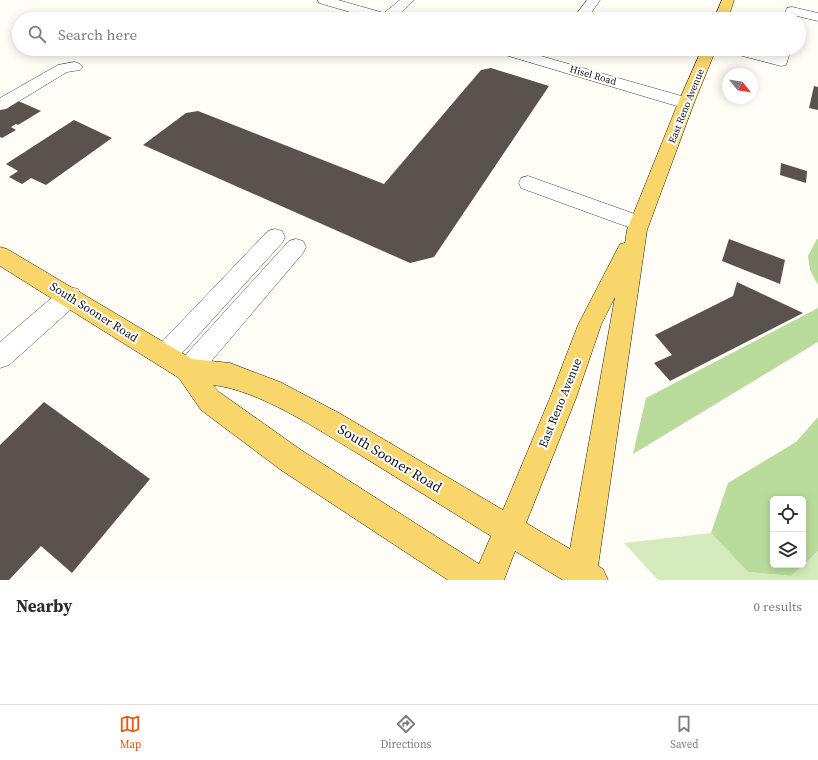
<!DOCTYPE html>
<style>
body{margin:0;font-family:"Source Serif 4",serif;background:#f2f2f3;color:#2b2b33}
.controls{position:absolute;right:12px;bottom:12px;display:grid;overflow:hidden;border-radius:6px;box-shadow:0 2px 10px #0003}
.controls button{width:36px;height:36px;display:grid;place-items:center;padding:0;border:0;border-bottom:1px solid #e1e1e2;background:#fff;color:#2b2b33;font:20px sans-serif}
.compass{position:absolute;left:722px;top:68px;width:36px;height:36px;border-radius:50%;background:#fff;box-shadow:0 2px 10px #0003;rotate:120deg}
.list{margin:0;padding:0;list-style:none}
h2{display:flex;justify-content:space-between;align-items:center;height:52px;margin:0;padding:0 16px;font-size:17px}
h2 small{font-size:13px;font-weight:400;color:#7c7c81}
.icon{flex:none;width:22px;height:22px;fill:none;stroke:currentColor;stroke-width:2;stroke-linecap:round;stroke-linejoin:round}
.map{position:relative;flex:none;width:818px;height:580px;overflow:hidden}
.search{position:absolute;background:#fff;box-shadow:0 2px 10px #0003;left:12px;right:12px;top:12px;height:44px;display:flex;align-items:center;gap:10px;box-sizing:border-box;padding:0 14px;border-radius:22px;color:#7c7c81;font-size:15px}
.sheet{height:124px;background:#fff}
nav{display:flex;justify-content:space-around;align-items:center;box-sizing:border-box;height:56px;border-top:1px solid #e1e1e2;background:#fff;font-size:11px;color:#7c7c81}
nav a{display:grid;justify-items:center;gap:2px}
nav .on{color:#ea580c}
.map>svg:first-child{display:block}
</style>
<div class="map">
<svg width="818" height="580" viewBox="0 0 818 580">
<rect width="100%" height="100%" fill="#fffdf5"/>
<path fill="#d5ebbd" d="M711 533 748 572 791 576 818 551V580H658L624 543Z"/>
<path fill="#b9dc9c" d="M817 239H818V285L810 270 808 256Z
M818 308V342L633 454 646 398Z
M818 417V551L803 565V499H773V565H803L791 576 748 572 711 533 728 483 796 442Z"/>
<path fill="#5a524d" d="M491 68 549 86 434 257 410 263 143 145 186 113 198 111 384 184 481 70Z
M814 86 818 87V110L809 108Z
M16 100 41 111 18 125 16 124 11 127 16 130 2 138 0 137V110Z
M74 120 112 138 46 185 31 178 22 184 9 177 18 171 6 164Z
M781 163 807 171 806 183 780 175Z
M729 239 785 260 780 284 722 261Z
M737 282 803 313 670 381 654 363 672 355 655 335 733 296Z
M44 402 150 479 72 573 41 546 9 580H0V445Z"/>
<g fill="none" stroke-linecap="round" stroke-linejoin="round">
<defs>
<path id="minor" d="M318 0H338L384 13 400 0H414L395 18 396 19H374L319 3Z
M587 0H600L587 19H573Z
M792 7 818 13V21L797 16V19H783L787 8Z
M493 49H516L692 99 694 103 692 107 686 108 680 107 495 52Z
M725 49H749L775 56 777 49H791L786 65 781 66 727 52Z
M75 62 80 64 83 67 80 70 67 72 6 109 0 110V98L58 65Z
M528 176 646 218 649 223 646 228 639 231 521 188 519 183 521 178Z
M275 229 282 231 285 237 282 243 173 363 165 366 157 363 153 355 157 347 268 231Z
M296 239 303 241 306 247 303 253 197 378 188 381 179 378 176 370 179 362 289 241Z
M70 287 78 289 81 296 78 303 9 365 0 368V342L62 289Z"/>
<path id="major" d="M722 0H734L728 19H714Z
M702 49H716L694 103 647 230 598 566 603 569 608 580H563L515 551 504 580H448L281 470 201 410 179 378 0 266V247L7 249 192 359 230 363 280 382 339 413 503 510 550 398 578 325 620 244 625 243 627 230 678 103ZM615 297 570 549 526 523 576 398 601 325ZM213 385C259 390 317 429 357 453 402 481 446 508 491 536L479 564 301 450 219 392Z"/>
</defs>
<use href="#minor" stroke="#444" stroke-width="1"/>
<use href="#major" stroke="#222" stroke-width="1"/>
<use href="#minor" fill="#fff" fill-rule="evenodd"/>
<use href="#major" fill="#f9d66b" fill-rule="evenodd"/>
</g>
<g text-anchor="middle" dominant-baseline="central" stroke-width="4" stroke-linejoin="round" paint-order="stroke">
<g font-size="10" fill="#111" stroke="#fff">
<text transform="translate(593 75) rotate(16)">Hisel Road</text>
<text transform="translate(686 106) rotate(-68)">East Reno Avenue</text>
</g>
<g font-size="12" fill="#111" stroke="#fff">
<text transform="translate(94 312) rotate(32)">South Sooner Road</text>
<text transform="translate(560 403) rotate(-68)">East Reno Avenue</text>
</g>
<g font-size="14" fill="#111" stroke="#fff">
<text transform="translate(390 458) rotate(31)">South Sooner Road</text>
</g>
</g>
</svg>
<div class="controls">
<button><svg class="icon" aria-label="locate" viewBox="0 0 24 24"><circle cx="12" cy="12" r="6"/><path d="M12 2v4M12 18v4M2 12h4M18 12h4"/></svg></button>
<button><svg class="icon" aria-label="layers" viewBox="0 0 24 24"><path d="M12 4l9 5-9 5-9-5zM3 14l9 5 9-5"/></svg></button>
</div>
<svg class="compass" viewBox="-18 -18 36 36"><path d="M0-13l5 13h-10z" fill="#e53935"/><path d="M0 13l5-13h-10z" fill="#7c7c81"/></svg>
<div class="search"><svg class="icon" aria-label="search" viewBox="0 0 24 24"><circle cx="10" cy="10" r="6"/><path d="M15 15l6 6"/></svg>Search here</div>
</div>
<section class="sheet">
<h2>Nearby<small>0 results</small></h2>
<ul class="list">
</ul>
</section>
<nav>
<a class="on"><svg class="icon" aria-label="map" viewBox="0 0 24 24"><path d="M3 6l6-2 6 2 6-2v14l-6 2-6-2-6 2zM9 4v14M15 6v14"/></svg>Map</a>
<a><svg class="icon" aria-label="directions" viewBox="0 0 24 24"><path d="M12 3l9 9-9 9-9-9zM9 14v-3h6M13 9l2 2-2 2"/></svg>Directions</a>
<a><svg class="icon" aria-label="saved" viewBox="0 0 24 24"><path d="M7 4h10v16l-5-4-5 4z"/></svg>Saved</a>
</nav>
